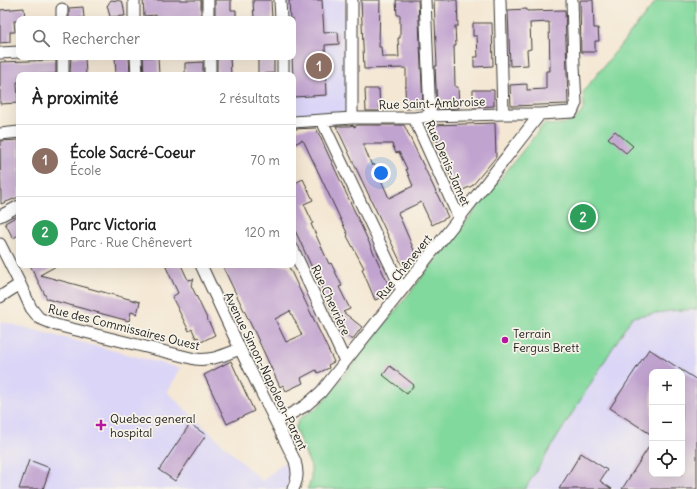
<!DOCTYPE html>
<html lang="fr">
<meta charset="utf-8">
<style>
body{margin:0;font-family:Delius,sans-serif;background:#f2f2f2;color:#222}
.controls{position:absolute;right:12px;bottom:12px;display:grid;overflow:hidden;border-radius:8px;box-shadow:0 4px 16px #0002}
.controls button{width:36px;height:36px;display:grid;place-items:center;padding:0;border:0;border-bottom:1px solid #e0e0e0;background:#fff;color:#222;font:20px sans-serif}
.you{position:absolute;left:381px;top:173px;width:14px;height:14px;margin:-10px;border:3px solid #fff;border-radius:50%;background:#1a73e8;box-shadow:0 0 0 6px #1a73e833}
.badge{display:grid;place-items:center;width:26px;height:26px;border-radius:50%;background:#ea580c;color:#fff;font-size:13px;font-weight:700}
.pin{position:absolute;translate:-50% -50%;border:2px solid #fff;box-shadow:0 1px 4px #0006}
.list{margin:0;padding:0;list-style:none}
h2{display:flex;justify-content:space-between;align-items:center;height:52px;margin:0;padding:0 16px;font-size:17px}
h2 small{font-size:13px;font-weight:400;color:#767676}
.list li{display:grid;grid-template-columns:26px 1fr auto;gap:12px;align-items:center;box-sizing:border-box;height:72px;padding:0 16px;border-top:1px solid #e0e0e0}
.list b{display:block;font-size:15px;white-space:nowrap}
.list p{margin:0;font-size:13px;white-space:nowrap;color:#767676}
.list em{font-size:13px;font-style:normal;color:#767676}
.icon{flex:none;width:22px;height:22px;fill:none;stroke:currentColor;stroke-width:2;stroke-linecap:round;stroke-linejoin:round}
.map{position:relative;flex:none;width:697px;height:489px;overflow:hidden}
.search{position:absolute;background:#fff;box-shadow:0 4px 16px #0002;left:16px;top:16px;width:280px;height:44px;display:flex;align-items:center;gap:10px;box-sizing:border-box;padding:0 14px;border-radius:8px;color:#767676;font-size:15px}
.panel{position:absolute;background:#fff;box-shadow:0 4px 16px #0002;left:16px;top:72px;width:280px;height:196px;border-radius:8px}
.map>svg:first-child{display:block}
</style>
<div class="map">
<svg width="697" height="489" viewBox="0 0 697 489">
<rect width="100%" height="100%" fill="#f7f3e8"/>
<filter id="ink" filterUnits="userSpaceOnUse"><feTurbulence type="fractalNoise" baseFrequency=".025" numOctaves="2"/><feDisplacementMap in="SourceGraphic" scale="8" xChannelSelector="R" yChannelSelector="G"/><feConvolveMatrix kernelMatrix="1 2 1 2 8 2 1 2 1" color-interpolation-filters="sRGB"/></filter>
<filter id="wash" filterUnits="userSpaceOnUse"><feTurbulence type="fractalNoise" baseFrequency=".012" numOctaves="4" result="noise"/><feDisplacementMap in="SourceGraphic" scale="16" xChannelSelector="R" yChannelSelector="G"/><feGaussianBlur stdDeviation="0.9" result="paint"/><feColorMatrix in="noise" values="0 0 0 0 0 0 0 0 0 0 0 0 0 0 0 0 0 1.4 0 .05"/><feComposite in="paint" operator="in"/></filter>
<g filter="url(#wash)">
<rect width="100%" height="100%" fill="#f4e7d3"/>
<path fill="#dbd6f7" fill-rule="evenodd" d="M288 0H345L349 113 293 114V75H290V57H293V19H288Z
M697 309V489H525L632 317 670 311ZM652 372H682V474H652Z
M0 321 180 368 167 392 262 481 288 459 290 476 286 489H0Z"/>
<path fill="#82d99d" stroke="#4f7a5c" d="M657 0H697V309L670 311 632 317 525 489H307L311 481V467L295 429 299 419 318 407 329 394 544 124C558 126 581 124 584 105 584 101 583 96 583 92Z"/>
<g id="blocks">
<path fill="#c1a3cf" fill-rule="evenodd" d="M111 0 121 1 123 3 125 16 110 17 108 8 107 6Z
M143 0H201V19H156V15L144 16Z
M215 0H231V10H236V19H215Z
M253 0H271L272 19H254Z
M289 0H322L324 33 338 32 339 44 325 45 327 95 294 97 292 57 293 19H290Z
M361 0H380L379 47H381L382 57H399L398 38H400V15H397L396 0H418L423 108 406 109 405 87H406V68L364 69Z
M434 0H457L458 26H455L456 46H454L455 87H458L459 108 438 109V107H437L435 66H437Z
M580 0H593L594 28H598L599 41H595V52H581Z
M83 7 84 18 69 19V8Z
M24 8 25 19H19V21H14L15 32H10V42L0 43V10Z
M527 9V11L565 10 568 104 511 106 510 85 527 84V90L546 89V71H550L549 22 530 23 531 49 527 50 528 65 510 66 508 10Z
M473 23H492L493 66 474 67V57H478L477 36H473Z
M71 57H85L86 75H72V73H70Z
M115 57H129L130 75H116Z
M143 57H158L159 75H144Z
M217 57H230L231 75H217Z
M258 57H274V73L258 74Z
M56 60V74L19 75V82H17L18 103 0 104V62Z
M203 62V75H185V63Z
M365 89H379L380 111H366Z
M473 90H494V106L473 107Z
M495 123 496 157 472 186 458 192 446 167 450 165 438 141H433V125Z
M353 125 354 127 358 125H404L448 217 432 225 421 202 398 213 417 257 402 265 336 126H350ZM363 144H392L396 153 399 152 407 169H406L413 186 389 198 374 164 372 166Z
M316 128 391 290 382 294 384 297 375 300 362 269 364 268 347 236 348 235 304 142 302 140 293 145V129Z
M615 131 633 146 626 153 608 138Z
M19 140V197L1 204 0 141Z
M303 179 313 200 304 204 313 223 311 224 329 264 331 263 342 286 339 287 350 309 343 312 362 327 352 340 341 331 293 226V184Z
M19 215V235L13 238 5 223Z
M30 265H58L40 275 140 302 137 314 131 312 129 321 47 299Z
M165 265H181L188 280 194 279 191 285 215 335 201 342 198 337 196 338 192 329 189 331 172 297 178 293Z
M222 265H288L334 362 328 365 329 368 318 373 316 370 301 378 303 383 286 391 283 385 280 387 255 333ZM290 311 302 335 286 342 275 319Z
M649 349 697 380V489H622L652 442V474H682V372H652V435L610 408Z
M231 361 254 411 227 424 204 375Z
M390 366 414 385 407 394 383 375Z
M190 424 206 435 175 481 159 470Z
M581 453 607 470 600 481 612 489H559Z
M29 460 50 468 43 489H19Z"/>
</g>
</g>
<g filter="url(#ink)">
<use href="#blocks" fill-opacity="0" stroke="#3c3a37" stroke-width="1"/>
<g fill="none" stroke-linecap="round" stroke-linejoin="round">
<defs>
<path id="minor" d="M134 0V19
M208 0V19
M280 0 281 19
M352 0V118
M425 0 430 116
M500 0 503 114
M62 9V19
M0 53 19 52
M63 57V75
M136 57 137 75
M210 57V75
M283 57V75
M414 118 459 218
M322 121 402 290
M293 122 352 118H414L430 116 503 114H540L572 112 576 103 574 65 572 0
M0 134 19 132
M0 216 19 206
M0 244 20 284
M293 249 345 361
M201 265 240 349 295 461C298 472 298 479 293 489
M0 297 20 284 31 308 39 318 56 325 195 359C212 361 224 355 240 349
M276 422 305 406 321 392 459 218 540 114"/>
</defs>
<use href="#minor" stroke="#3c3a37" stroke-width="13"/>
<use href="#minor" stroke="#fff" stroke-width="11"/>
</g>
</g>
<g fill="#b5179e" stroke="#f7f3e8" stroke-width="1.5">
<circle cx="505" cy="340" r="4"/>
<path d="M99 419h4v4h4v4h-4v4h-4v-4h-4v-4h4z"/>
</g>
<g text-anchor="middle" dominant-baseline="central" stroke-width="3.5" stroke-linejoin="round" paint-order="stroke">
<g font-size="12" fill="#1c1c1c" stroke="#f7f3e8">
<text transform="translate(432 103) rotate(-2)">Rue Saint-Ambroise</text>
<text transform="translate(448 163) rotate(66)">Rue Denis-Jamet</text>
<text transform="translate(404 267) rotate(-51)">Rue Chênevert</text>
<text transform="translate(331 300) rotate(65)">Rue Chevrière</text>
<text transform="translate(124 327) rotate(14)">Rue des Commissaires Ouest</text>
<text transform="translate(266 371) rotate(64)">Avenue Simon-Napoleon-Parent</text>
</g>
<g font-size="12" fill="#1c1c1c" stroke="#f7f3e8" text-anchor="start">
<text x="513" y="333">Terrain<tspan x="513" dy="14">Fergus Brett</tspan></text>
<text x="110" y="418">Quebec general<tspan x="110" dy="14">hospital</tspan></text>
</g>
</g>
</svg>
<div class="controls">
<button>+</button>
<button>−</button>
<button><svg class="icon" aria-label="locate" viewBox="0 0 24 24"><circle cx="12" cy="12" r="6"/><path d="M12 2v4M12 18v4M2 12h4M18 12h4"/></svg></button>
</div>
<div class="you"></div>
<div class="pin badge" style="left:319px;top:66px;background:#8d6e63">1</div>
<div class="pin badge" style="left:583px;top:217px;background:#2e9e5b">2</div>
<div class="search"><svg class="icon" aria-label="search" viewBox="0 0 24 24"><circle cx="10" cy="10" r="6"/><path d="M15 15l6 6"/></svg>Rechercher</div>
<section class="panel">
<h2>À proximité<small>2 résultats</small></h2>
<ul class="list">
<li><span class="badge" style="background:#8d6e63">1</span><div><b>École Sacré-Coeur</b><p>École</p></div><em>70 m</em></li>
<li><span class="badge" style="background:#2e9e5b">2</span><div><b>Parc Victoria</b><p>Parc · Rue Chênevert</p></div><em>120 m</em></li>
</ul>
</section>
</div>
